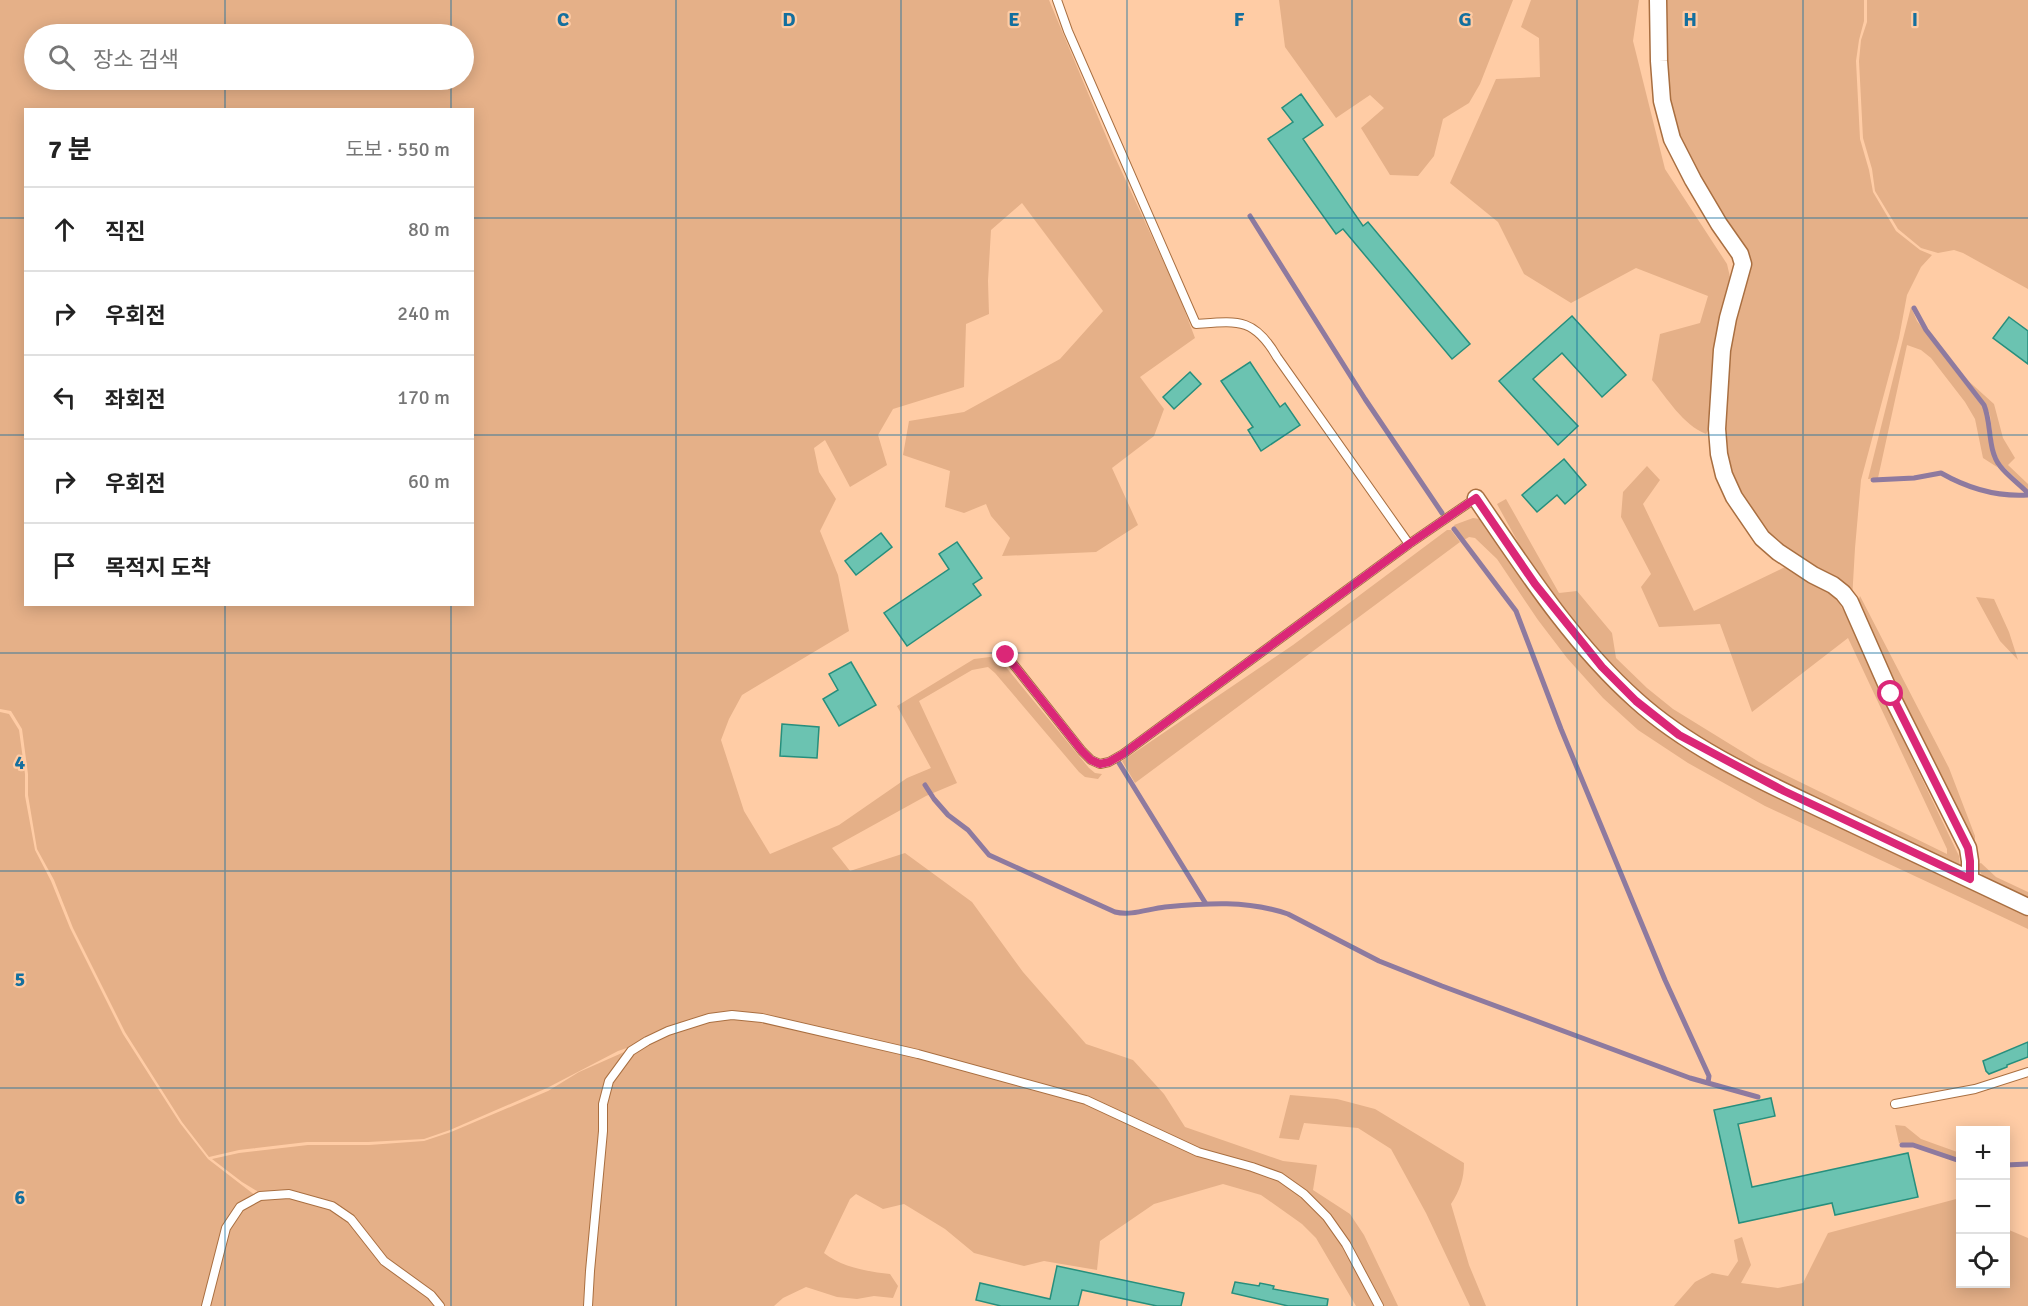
<!DOCTYPE html>
<html lang="ko">
<meta charset="utf-8">
<style>
body{margin:0;font-family:Signika,"Noto Sans KR",sans-serif;background:#f2f2f2;color:#222}
.controls{position:absolute;right:18px;bottom:18px;display:grid;overflow:hidden;border-radius:0px;box-shadow:0 3px 15px #0003}
.controls button{width:54px;height:54px;display:grid;place-items:center;padding:0;border:0;border-bottom:2px solid #e0e0e0;background:#fff;color:#222;font:30px sans-serif}
.stop{position:absolute;width:18px;height:18px;margin:-14px;border:4px solid #db2777;border-radius:50%;background:#fff}
.stop.end{background:#db2777;border-color:#fff;box-shadow:0 2px 6px #0008}
.list{margin:0;padding:0;list-style:none}
h2{display:flex;justify-content:space-between;align-items:center;height:78px;margin:0;padding:0 24px;font-size:26px}
h2 small{font-size:20px;font-weight:400;color:#767676}
.list li{display:grid;grid-template-columns:39px 1fr auto;gap:18px;align-items:center;box-sizing:border-box;height:84px;padding:0 24px;border-top:2px solid #e0e0e0}
.list b{display:block;font-size:22px;white-space:nowrap}
.list em{font-size:20px;font-style:normal;color:#767676}
.icon{flex:none;width:33px;height:33px;fill:none;stroke:currentColor;stroke-width:2;stroke-linecap:round;stroke-linejoin:round}
.map{position:relative;flex:none;width:2028px;height:1306px;overflow:hidden}
.search{position:absolute;background:#fff;box-shadow:0 3px 15px #0003;left:24px;top:24px;width:450px;height:66px;display:flex;align-items:center;gap:15px;box-sizing:border-box;padding:0 21px;border-radius:33px;color:#767676;font-size:22px}
.panel{position:absolute;background:#fff;box-shadow:0 3px 15px #0003;left:24px;top:108px;width:450px;height:498px;border-radius:0px}
.map>svg:first-child{display:block}
</style>
<div class="map">
<svg width="2028" height="1306" viewBox="0 0 2028 1306">
<rect width="100%" height="100%" fill="#ffcca5"/>
<path fill="#e5b088" fill-rule="evenodd" d="M0 0H1049L1114 155 1178 293 1195 338 1140 377 1164 409 1154 436 1112 468 1138 525 1096 552 1002 556 1010 538 991 516 986 504 964 513 945 507 950 471 903 455 909 421 964 412 1060 359 1103 311 1022 203 991 230 988 281 989 314 966 324 964 387 893 409 878 435 887 465 850 487 825 440 814 448 819 472 836 499 820 531 838 575 849 631 742 695 729 719 721 740 744 811 770 854 839 825 907 778 931 768 897 706 974 659 990 657 1000 660 1089 768 1095 773 1102 774 1098 779 1085 777 1079 772 995 673 988 667 972 670 919 701 957 783 926 796 832 848 850 871 905 853 972 902 1023 972 1086 1044 1133 1060 1164 1094 1185 1127 1283 1161 1317 1165 1313 1190 1350 1214 1364 1235 1398 1306H1382L1377 1296 1306 1192 1199 1149 1087 1098 732 1012 618 1051 547 1088 450 1130 424 1139 368 1142H307L239 1150 209 1157 182 1122 125 1032 73 928 54 880 37 849 28 795V774L22 729 11 711 0 709ZM34 34H464V80H34ZM26 110H472V604H26Z
M1279 0H1513L1480 84 1469 103 1443 119 1434 156 1418 176 1390 175 1361 128 1384 108 1370 95 1336 118 1285 47Z
M1531 0H1639L1633 41 1665 169 1727 264 1730 277 1719 326 1709 429 1706 434C1683 425 1667 398 1652 380L1660 334 1700 323 1708 296 1636 268 1571 303 1524 274 1498 222 1450 183 1496 79 1540 77 1539 38 1521 27Z
M1662 0H1864V21L1859 40 1856 61 1860 139 1869 170 1873 192 1896 231 1920 250 1932 255 1921 267 1907 295 1899 338 1861 480 1855 548 1852 600 1767 540 1726 472 1722 392 1743 273 1672 140Z
M1867 0H2028V289L1963 253 1954 250 1938 253 1921 248 1898 229 1875 191 1872 169 1863 138 1859 61 1861 40 1867 22Z
M1911 307 1917 321 1984 409 1990 443 1997 467 1983 458 1975 419 1965 402 1931 358 1921 350 1907 345 1878 478 1868 479Z
M1964 377 1994 404 2003 438 2015 458 2008 465 2028 484V490L2000 463 1994 449 1990 415 1985 403Z
M1647 466 1660 480 1643 504 1694 611 1785 567 1829 592 1836 598 1845 613 1876 683 1959 856 1960 866 1787 786 1735 758 1700 738 1634 693 1542 586 1497 504 1506 499 1559 593 1577 591 1612 633 1616 658 1647 688 1673 709 1759 762 1947 854V849L1848 638 1752 712 1720 624 1659 627 1641 587 1651 574 1621 517 1623 492Z
M1473 518 1480 519 1488 526 1535 597 1567 639 1616 693 1681 746 1799 808 2028 917V929L1765 806 1688 763 1638 730 1603 698 1567 658 1538 620 1497 559 1475 538 1469 537 1464 540 1454 525Z
M1447 530H1451L1460 542 1135 783 1122 761 1293 645Z
M1860 596 1949 768 1975 836V845L1855 612Z
M1976 597 1994 599 2009 632 2018 660 2000 641Z
M0 712 9 714 19 730 25 774V796L35 850 51 881 70 928 123 1034 180 1123 208 1159 256 1196 225 1227 204 1306H0Z
M1981 863 1996 877 2028 892V902L1988 883 1975 865Z
M732 1018 762 1021 917 1057 1085 1103 1155 1133 1279 1179 1302 1196 1325 1219 1344 1245 1376 1306H1356L1316 1238 1302 1224 1261 1195 1223 1184 1154 1204 1100 1241 1097 1270 1044 1261 1024 1266 974 1253 945 1229 904 1204 883 1209 856 1194 850 1199 824 1253C841 1267 869 1272 890 1274L898 1286 893 1298 874 1296 857 1299 837 1297 806 1287 783 1298 774 1306H591L605 1104C607 1097 608 1088 611 1081 633 1039 688 1023 732 1018Z
M631 1049 615 1065 606 1079 586 1306H443L386 1259 333 1203 262 1194 242 1182 212 1159 239 1153 308 1145H369L424 1141 451 1132 548 1091 579 1072Z
M1290 1095 1337 1099 1375 1109 1464 1163C1464 1179 1460 1190 1451 1204L1469 1265 1486 1306H1470L1426 1213 1391 1149 1358 1128 1304 1123 1299 1140 1279 1138Z
M1895 1125 1905 1126 1921 1139 1960 1153V1159L1913 1144 1899 1143Z
M261 1197H288L331 1208 349 1221 365 1240 429 1296 437 1306H207L227 1228 241 1208Z
M1960 1198V1284H2006V1226L2009 1230 2028 1238V1306H1674L1695 1282 1712 1273 1728 1276 1738 1261 1734 1240 1742 1237 1751 1265 1741 1283 1778 1288 1803 1283 1828 1233Z"/>
<g fill="none" stroke-linecap="round" stroke-linejoin="round">
<path stroke="#8e7a9f" stroke-width="5" d="M1250 216 1365 399 1442 513
M1914 308 1926 330 1984 405C1992 424 1987 449 2000 466 2007 475 2019 484 2028 493
M1873 480 1914 478 1941 473C1969 489 1996 497 2028 495
M1454 529 1516 611 1561 729 1665 980 1709 1076 1708 1083
M1119 763 1206 904
M925 785 934 799 948 815 968 830 989 855 1115 912C1131 916 1148 909 1165 907 1207 903 1247 900 1288 914L1379 961 1442 986 1690 1078 1758 1097
M1902 1145H1913L1960 1161
M2006 1165 2028 1164"/>
</g>
<path fill="#6bc3b1" stroke="#278f7d" stroke-width="1.5" d="M1301 94 1323 125 1303 139 1363 226 1368 222 1470 344 1452 359 1343 229 1336 234 1268 139 1293 122 1282 108Z
M1572 316 1626 375 1602 397 1562 353 1533 379 1578 426 1558 445 1499 381Z
M2009 317 2028 331V364L1993 338Z
M1250 362 1280 407 1285 403 1300 425 1261 451 1248 430 1253 427 1221 381Z
M1190 372 1201 384 1174 409 1163 397Z
M1564 459 1586 485 1565 504 1557 495 1537 512 1522 495Z
M881 533 892 547 856 575 845 561Z
M957 542 982 578 973 584 981 595 907 646 884 613 949 569 939 554Z
M851 662 876 705 839 726 823 699 838 690 829 674Z
M782 724 819 727 817 758 780 756Z
M2028 1042V1057L2007 1065V1067L1989 1074 1986 1071 1983 1061Z
M1771 1098 1775 1116 1738 1124 1752 1187 1908 1153 1918 1197 1835 1215 1832 1203 1739 1223 1714 1110Z
M1057 1266 1184 1293 1181 1306H1157L1082 1290 1078 1306H1001L976 1300 980 1283 1050 1299Z
M1235 1282 1259 1286 1260 1283 1274 1286 1273 1289 1328 1299 1327 1306H1288L1232 1293Z"/>
<g fill="none" stroke-linecap="round" stroke-linejoin="round">
<defs>
<path id="lane" d="M1057 0 1068 31 1196 324C1237 321 1254 317 1277 357L1409 544
M1006 655 1082 751 1091 760 1100 764 1109 762 1123 754 1409 544 1476 498
M1895 1104 1975 1089 2028 1072
M206 1306 226 1228 240 1207 260 1196 289 1194 332 1206 351 1219 384 1261 431 1295 440 1306
M588 1306 590 1271 603 1131V1104L609 1081 631 1051 647 1041 668 1031 709 1018 732 1015 762 1018 918 1054 1086 1100 1198 1152 1252 1167 1280 1177 1304 1194 1327 1217 1346 1244 1379 1306"/>
<path id="street" d="M1658 0 1659 61 1662 101 1672 139 1693 180 1719 224 1740 254 1743 264 1728 318 1722 350 1717 429 1719 454 1724 475 1734 497 1762 538 1778 552 1813 575 1833 585 1843 593 1850 602 1891 695 1968 848 1970 861V879
M1476 498C1524 568 1572 643 1636 700 1690 749 1762 781 1827 812 1894 843 1961 875 2028 907"/>
</defs>
<use href="#lane" stroke="#a96f41" stroke-width="10"/>
<use href="#street" stroke="#a96f41" stroke-width="19"/>
<use href="#lane" stroke="#fff" stroke-width="8"/>
<use href="#street" stroke="#fff" stroke-width="16"/>
</g>
<g fill="none" stroke-linecap="round" stroke-linejoin="round">
<path stroke="#db2777" stroke-width="8" d="M1006 655 1082 751 1091 760 1100 764 1109 762 1123 754 1409 544 1476 498 1535 584 1602 667 1636 701 1679 735 1784 791 1970 879V861L1968 848 1891 694"/>
</g>
<path fill="none" stroke="#146f9e" stroke-width="1.5" stroke-opacity="0.55" d="M225 0V34M451 0V34M676 0V1306M901 0V1306M1127 0V1306M1352 0V1306M1577 0V1306M1803 0V1306M225 80V110M451 80V110M0 218H26M472 218H2028M0 435H26M472 435H2028M225 604V1306M451 604V1306M0 653H2028M0 871H2028M0 1088H2028"/>
<g font-size="20" text-anchor="middle" font-weight="bold" fill="#146f9e" stroke="#ffcca5" stroke-width="4.5" stroke-linejoin="round" paint-order="stroke">
<text x="563" y="26">C</text>
<text x="789" y="26">D</text>
<text x="1014" y="26">E</text>
<text x="1239" y="26">F</text>
<text x="1465" y="26">G</text>
<text x="1690" y="26">H</text>
<text x="1915" y="26">I</text>
<text x="20" y="769">4</text>
<text x="20" y="986">5</text>
<text x="20" y="1204">6</text>
</g>
</svg>
<div class="controls">
<button>+</button>
<button>−</button>
<button><svg class="icon" aria-label="locate" viewBox="0 0 24 24"><circle cx="12" cy="12" r="6"/><path d="M12 2v4M12 18v4M2 12h4M18 12h4"/></svg></button>
</div>
<div class="stop" style="left:1891px;top:694px"></div>
<div class="stop end" style="left:1006px;top:655px"></div>
<div class="search"><svg class="icon" aria-label="search" viewBox="0 0 24 24"><circle cx="10" cy="10" r="6"/><path d="M15 15l6 6"/></svg>장소 검색</div>
<section class="panel">
<h2>7 분<small>도보 · 550 m</small></h2>
<ul class="list">
<li><svg class="icon" aria-label="ahead" viewBox="0 0 24 24"><path d="M12 20V5M6 11l6-6 6 6"/></svg><div><b>직진</b></div><em>80 m</em></li>
<li><svg class="icon" aria-label="right" viewBox="0 0 24 24"><path d="M7 20v-9h11M14 6l5 5-5 5"/></svg><div><b>우회전</b></div><em>240 m</em></li>
<li><svg class="icon" aria-label="left" viewBox="0 0 24 24"><path d="M17 20v-9H6M10 6l-5 5 5 5"/></svg><div><b>좌회전</b></div><em>170 m</em></li>
<li><svg class="icon" aria-label="right" viewBox="0 0 24 24"><path d="M7 20v-9h11M14 6l5 5-5 5"/></svg><div><b>우회전</b></div><em>60 m</em></li>
<li><svg class="icon" aria-label="arrive" viewBox="0 0 24 24"><path d="M6 21V4h12l-3 4 3 4H6"/></svg><div><b>목적지 도착</b></div></li>
</ul>
</section>
</div>
